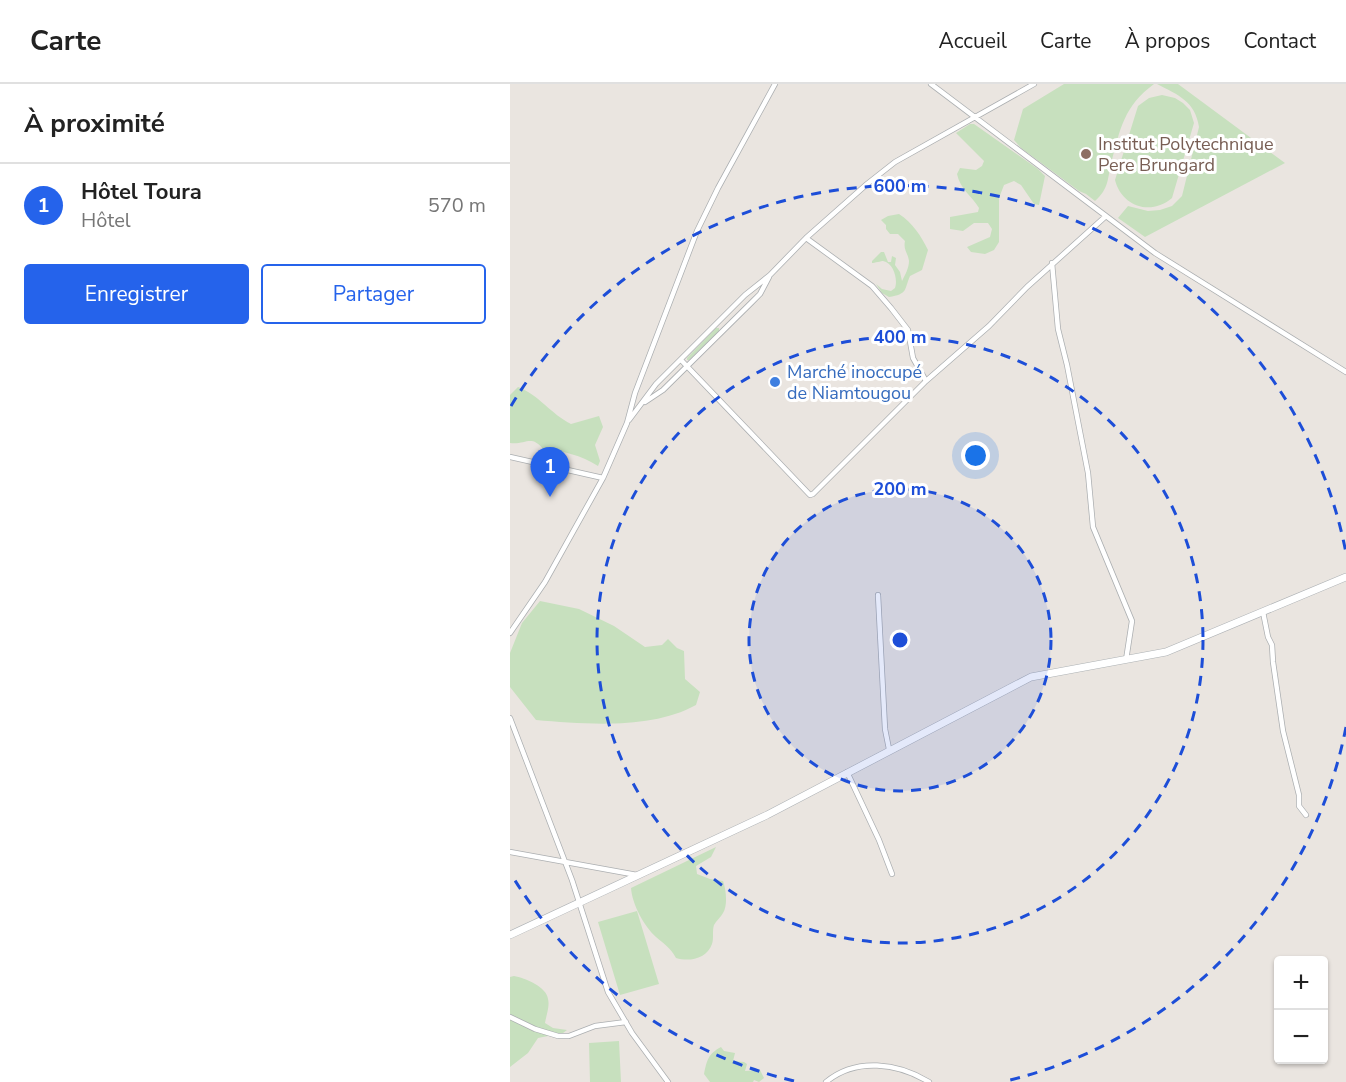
<!DOCTYPE html>
<html lang="fr">
<meta charset="utf-8">
<style>
body{margin:0;font-family:"Nunito Sans",sans-serif;background:#f6f6f6;color:#222}
.controls{position:absolute;right:18px;bottom:18px;display:grid;overflow:hidden;border-radius:6px;box-shadow:0 2px 4px #0004}
.controls button{width:54px;height:54px;display:grid;place-items:center;padding:0;border:0;border-bottom:2px solid #e0e0e0;background:#fff;color:#222;font:30px sans-serif}
.you{position:absolute;left:466px;top:372px;width:21px;height:21px;margin:-15px;border:4px solid #fff;border-radius:50%;background:#1a73e8;box-shadow:0 0 0 9px #1a73e833}
.badge{display:grid;place-items:center;width:39px;height:39px;border-radius:50%;background:#2563eb;color:#fff;font-size:20px;font-weight:700}
.pin{position:absolute;translate:-50% -50px;filter:drop-shadow(0 2px 3px #0008)}
.pin::after{content:'';position:absolute;top:32px;width:21px;height:18px;background:inherit;clip-path:polygon(0 0,100% 0,50% 100%)}
.list{margin:0;padding:0;list-style:none}
h2{display:flex;justify-content:space-between;align-items:center;height:78px;margin:0;padding:0 24px;font-size:26px}
h2 small{font-size:20px;font-weight:400;color:#767676}
.list li{display:grid;grid-template-columns:39px 1fr auto;gap:18px;align-items:center;box-sizing:border-box;height:84px;padding:0 24px;border-top:2px solid #e0e0e0}
.list b{display:block;font-size:22px;white-space:nowrap}
.list p{margin:0;font-size:20px;white-space:nowrap;color:#767676}
.list em{font-size:20px;font-style:normal;color:#767676}
.actions{display:flex;gap:12px;padding:18px 24px}
.actions a{flex:1;padding:14px 0;border:2px solid #2563eb;border-radius:6px;text-align:center;font-size:21px;color:#2563eb}
.actions .main{background:#2563eb;color:#fff}
.map{position:relative;flex:none;width:836px;height:998px;overflow:hidden}
header{display:flex;align-items:center;gap:36px;box-sizing:border-box;height:84px;padding:0 30px;background:#fff;border-bottom:2px solid #e0e0e0}
header strong{font-size:28px}
nav{display:flex;gap:33px;margin-inline-start:auto;font-size:21px}
main{display:flex}
aside{flex:1;background:#fff}
.map>svg:first-child{display:block}
</style>
<header>
<strong>Carte</strong>
<nav><a>Accueil</a><a>Carte</a><a>À propos</a><a>Contact</a></nav>
</header>
<main>
<aside>
<h2>À proximité<small></small></h2>
<ul class="list">
<li><span class="badge">1</span><div><b>Hôtel Toura</b><p>Hôtel</p></div><em>570 m</em></li>
</ul>
<div class="actions"><a class="main">Enregistrer</a><a>Partager</a></div>
</aside>
<div class="map">
<svg width="836" height="998" viewBox="0 0 836 998">
<rect width="100%" height="100%" fill="#eae5e0"/>
<path fill="#c7e0be" d="M554 0H644C614 22 610 45 601 80 597 97 599 104 585 117L576 110 569 107 511 64 504 56 513 25Z
M647 0H668L775 79 635 153 608 134 618 122 638 127 650 126 662 122 672 112 689 43C685 17 668 11 647 0Z
M652 11 665 14 673 19 680 26 684 39 662 114C641 132 612 123 605 96L628 22 639 14Z
M460 40H464L528 85 535 92 529 121 524 120 511 101 504 97 494 101 489 114V158L484 166 475 170 461 168 457 163 480 153 482 145 478 139H464L453 147 440 145V133L468 128 469 124C462 112 450 105 447 90L450 84 466 86 472 82 474 77 446 49Z
M389 130C403 139 411 152 418 166L412 186 400 192C394 206 398 210 379 213L372 209 366 200 372 205 381 207 385 204C388 196 384 179 373 177 372 177 364 179 362 179V177L371 168H374L378 178H381L382 172 386 174 385 181 390 188 392 197C395 191 399 184 399 177 398 169 393 166 395 157L388 150H380L376 145V141L371 136 378 132Z
M206 244H209V247L179 276H177V274Z
M8 303C29 311 41 330 61 340L89 332 93 343 85 361 90 377 88 382C71 371 53 367 33 365 21 350 16 361 0 359V311Z
M30 517 69 525 104 542 135 563 152 561 158 555 167 564 174 567 175 595 190 608 186 621C141 646 75 640 26 636L0 603V569L12 539Z
M206 763 201 773 186 782 187 790 200 795 213 797C216 805 218 821 213 829 211 833 206 837 204 841 202 847 204 854 202 860 197 875 179 878 166 874 160 863 155 861 146 853 134 842 122 820 121 804Z
M127 827 149 900 110 911 88 838Z
M4 892C15 894 37 903 38 915 40 922 36 932 35 939L43 944 57 946 53 949 28 954 18 969 0 983V893Z
M109 957 111 998H80L79 959Z
M211 963 214 967 225 969 223 977 234 978 237 980 235 987 250 986 254 994 249 998 244 996 243 998H200L194 990C197 976 198 970 211 963Z"/>
<g fill="none" stroke-linecap="round" stroke-linejoin="round">
<defs>
<path id="minor" d="M421 0 645 169 836 288
M296 154 362 202 381 224 398 246 403 274 416 297
M542 179 548 245 557 281 578 389 583 443 622 537 616 576
M171 276 300 411 303 410 416 297 479 242 517 203 596 132
M135 318 153 306 241 219 250 210 259 193
M119 336 146 300 235 211 260 191 296 154 357 100 385 78 524 0
M0 373 93 394
M368 511 375 645 379 665
M753 528 758 553 762 561 763 578 773 647 789 711V722L796 731
M0 549 35 498 93 394 117 339 125 309 187 147 208 104 265 0
M0 634 62 796 98 908 122 949 158 998
M337 688 369 756 382 790
M0 768 127 791
M0 933 25 945 48 952H59L85 942 116 938
M316 998C346 973 388 979 419 998"/>
<path id="secondary" d="M0 851 257 731 521 593 656 568 836 493"/>
</defs>
<use href="#minor" stroke="#acafb1" stroke-width="6"/>
<use href="#secondary" stroke="#adb1b4" stroke-width="8"/>
<use href="#minor" stroke="#fff" stroke-width="4.5"/>
<use href="#secondary" stroke="#fff" stroke-width="7"/>
</g>
<circle cx="390" cy="556" r="151" fill="#1d4ed8" fill-opacity=".12"/>
<g fill="none" stroke="#1d4ed8" stroke-width="3" stroke-dasharray="10 8">
<circle cx="390" cy="556" r="151"/>
<circle cx="390" cy="556" r="303"/>
<path d="M836 643A454 454 0 0 1 496 997M284 997A454 454 0 0 1 1 790M1 322A454 454 0 0 1 836 469"/>
</g>
<circle fill="#8d6e63" stroke="#fff" stroke-width="2" cx="576" cy="70" r="6"/>
<circle fill="#3f7fe0" stroke="#fff" stroke-width="2" cx="265" cy="298" r="6"/>
<g text-anchor="middle" dominant-baseline="central" stroke-width="6" stroke-linejoin="round" paint-order="stroke">
<g font-size="18" fill="#785e54" stroke="#fff" text-anchor="start">
<text x="588" y="60">Institut Polytechnique<tspan x="588" dy="21">Pere Brungard</tspan></text>
</g>
<g font-size="18" fill="#366cbe" stroke="#fff" text-anchor="start">
<text x="277" y="288">Marché inoccupé<tspan x="277" dy="21">de Niamtougou</tspan></text>
</g>
</g>
<circle cx="390" cy="556" r="9" fill="#1d4ed8" stroke="#fff" stroke-width="3"/>
<g font-size="18" text-anchor="middle" font-weight="bold" fill="#1d4ed8" stroke="#fff" stroke-width="6" stroke-linejoin="round" paint-order="stroke">
<text x="390" y="108">600 m</text>
<text x="390" y="259">400 m</text>
<text x="390" y="411">200 m</text>
</g>
</svg>
<div class="controls">
<button>+</button>
<button>−</button>
</div>
<div class="you"></div>
<div class="pin badge" style="left:40px;top:413px">1</div>
</div>
</main>
